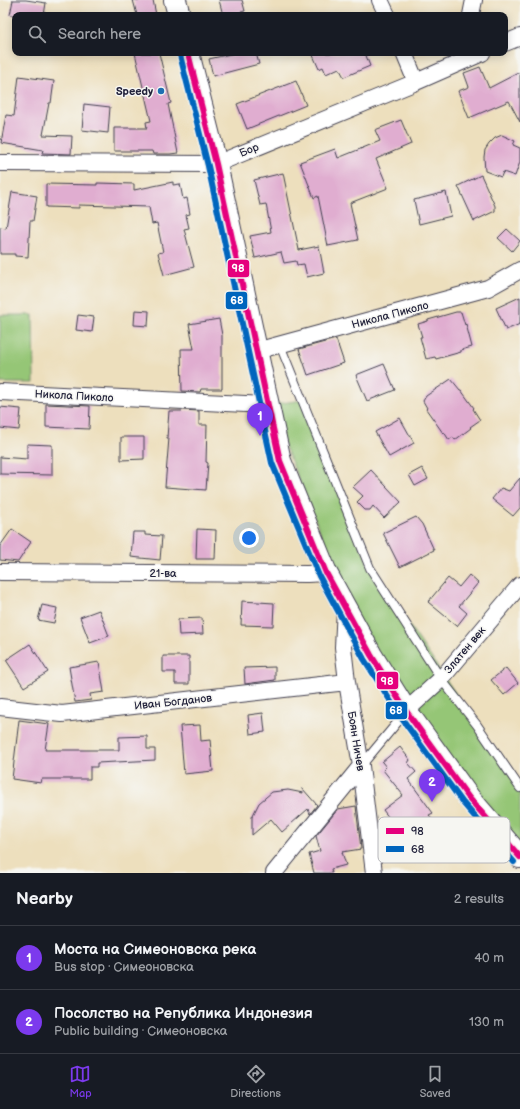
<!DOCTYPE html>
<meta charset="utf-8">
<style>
body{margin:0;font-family:"Balsamiq Sans",sans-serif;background:#20242c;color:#f1f3f6}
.you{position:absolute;left:249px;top:538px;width:14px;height:14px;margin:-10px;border:3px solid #fff;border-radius:50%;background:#1a73e8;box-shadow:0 0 0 6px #1a73e833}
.badge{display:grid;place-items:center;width:26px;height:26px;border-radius:50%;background:#7c3aed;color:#fff;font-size:13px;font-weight:700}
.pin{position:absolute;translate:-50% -33px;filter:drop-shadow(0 1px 2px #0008)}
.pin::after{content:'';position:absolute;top:21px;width:14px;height:12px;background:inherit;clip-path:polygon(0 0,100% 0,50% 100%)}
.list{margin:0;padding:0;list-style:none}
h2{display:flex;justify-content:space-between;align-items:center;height:52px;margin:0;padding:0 16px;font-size:17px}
h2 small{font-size:13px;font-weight:400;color:#9ea1a6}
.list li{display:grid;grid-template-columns:26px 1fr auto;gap:12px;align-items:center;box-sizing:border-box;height:64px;padding:0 16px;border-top:1px solid #363941}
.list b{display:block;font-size:15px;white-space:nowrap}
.list p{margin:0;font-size:13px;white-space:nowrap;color:#9ea1a6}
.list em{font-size:13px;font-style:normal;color:#9ea1a6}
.icon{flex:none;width:22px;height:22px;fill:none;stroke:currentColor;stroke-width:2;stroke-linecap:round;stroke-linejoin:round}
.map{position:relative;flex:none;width:520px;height:873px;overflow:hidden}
.search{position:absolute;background:#171b24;box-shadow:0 2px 10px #0003;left:12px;right:12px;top:12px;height:44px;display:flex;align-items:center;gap:10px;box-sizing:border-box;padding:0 14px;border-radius:8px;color:#9ea1a6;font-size:15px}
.sheet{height:180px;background:#171b24}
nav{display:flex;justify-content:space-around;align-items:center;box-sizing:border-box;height:56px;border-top:1px solid #363941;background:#171b24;font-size:11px;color:#9ea1a6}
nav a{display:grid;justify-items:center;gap:2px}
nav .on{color:#7c3aed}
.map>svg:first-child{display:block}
</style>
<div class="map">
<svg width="520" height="873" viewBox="0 0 520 873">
<rect width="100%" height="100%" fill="#f6f6f2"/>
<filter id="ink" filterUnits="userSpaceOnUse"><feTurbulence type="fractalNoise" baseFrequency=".025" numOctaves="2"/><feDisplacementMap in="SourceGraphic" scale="8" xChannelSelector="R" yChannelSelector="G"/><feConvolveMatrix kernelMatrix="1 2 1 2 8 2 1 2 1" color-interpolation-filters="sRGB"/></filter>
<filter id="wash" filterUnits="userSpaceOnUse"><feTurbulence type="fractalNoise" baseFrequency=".012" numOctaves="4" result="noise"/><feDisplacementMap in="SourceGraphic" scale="16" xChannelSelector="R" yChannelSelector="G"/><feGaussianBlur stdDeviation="0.9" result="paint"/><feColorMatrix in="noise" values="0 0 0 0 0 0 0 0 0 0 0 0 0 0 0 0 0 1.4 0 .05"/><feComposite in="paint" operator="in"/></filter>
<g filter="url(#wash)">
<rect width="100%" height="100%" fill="#eddfbd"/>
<path fill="#95c676" stroke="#5c7458" d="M0 315H33L34 383H0Z
M302 400 370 568 520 788V857L371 655 268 405Z"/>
<g id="blocks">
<path fill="#e0add0" d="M13 0H26L46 3 44 15H10Z
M133 0H153L156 15H137Z
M219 0H242L245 11 229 15H223Z
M135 53H159L171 103 168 104 178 153 170 154H153L152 151H114V128H147L146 122 151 121Z
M235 53H256L259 64 213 76 209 59Z
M312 53H365L370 66 344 77 339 68 326 74 323 67 319 69Z
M480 67 489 88 520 72V122L509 101 469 118 458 91 469 87 464 73Z
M19 76 54 81 51 103H49L43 135 72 136 71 154 42 153 43 150 1 143 6 115 14 116Z
M296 81 306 105 247 129 237 104Z
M84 104 110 107 108 133 82 130Z
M401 120 411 144 376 159 388 188 350 203 358 240 328 246 318 196 314 198 300 162 335 149 338 158 380 141 375 130Z
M502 135 515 141 513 145 520 148V162L515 176 503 172 501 177 485 171 484 157 485 150 489 144 495 138Z
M283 173 299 250 319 246 324 273 307 277 304 264 297 265 296 261 284 263 281 252 255 258 250 236 271 232 266 204 260 205 254 180Z
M481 175 495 206V211L474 221 458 186Z
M173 182V185L180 184 183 199 187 198 190 214 186 215 189 228 184 229 194 267 164 275 158 253 163 252 157 223 152 224 149 207 79 205V208L46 207V184L97 185V183L134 184V190Z
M12 192 37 196 33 221H30L28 257 15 256V254H0V227L6 228Z
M446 192 451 216 419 224 414 200Z
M507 229 520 241 512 251 498 238Z
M520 297V324L506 330 496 308Z
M135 310 149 311 148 326 134 325Z
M456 312H461L465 325 466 324 472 347 461 350V352L436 359 435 357 426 359 420 337H422L418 324 428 321V320Z
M78 315 94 317 92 332 76 330Z
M219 319 222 335V389H201L200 392 182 391 181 349H194L189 324Z
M336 339 344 363 308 375 299 349Z
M384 364 395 390 367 401 356 375Z
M451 379 460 390H461L474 408 473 409 480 420 470 427 471 428 455 440 453 437 449 440 444 432 443 433 426 409 427 408 423 401 426 396Z
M46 404 90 406 89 429 46 427Z
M0 407 21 409 19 430 0 428Z
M182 410 199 411V425H207L206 462 208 463 206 490 165 487 169 438H167L169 411H182Z
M400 418 414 443 389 457 375 432Z
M121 437H144V459L121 460Z
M27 444 52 445V475L0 474V457L27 459Z
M422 468 428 479 415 486 409 475Z
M371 470 401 502 384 518 373 506 370 510H365L357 502 363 496 353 487Z
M520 478V508L513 516 492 499 501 488 509 491Z
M416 517 422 524 434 550 400 567 383 533Z
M12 529 31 542 18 562 0 560V546Z
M197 529 216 530 215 559H196Z
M133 532H145V535L162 536 160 560 131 557Z
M469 575 478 583 459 606 467 613 457 626 428 602 448 578 459 587Z
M242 601 274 603 273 626 241 625Z
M42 605 57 608 54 623 38 620Z
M99 610 109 636 90 643 80 617Z
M202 618 203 634 179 635 178 619Z
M30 644 48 672 24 687 6 660Z
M163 656H189V684H175V672H163Z
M99 662 104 692 90 694 91 700 75 702 69 667Z
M275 667V680L245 684 244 668Z
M506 668 518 683 504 695 491 680Z
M263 713 265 732 250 734 248 715Z
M19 720 49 724 45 750H119V737L147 736V749H155V760L97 763V767H90V779H42L41 783 12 779Z
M200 725 201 741 210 740 213 771 184 774 180 726Z
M400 747 410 760 408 763 416 772 408 779 433 813 429 815 435 823 408 843 383 810 403 795 383 770 386 767 382 762Z
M302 788 317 805 310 814 308 809 282 832 271 819 252 835V817L259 803 272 792 288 790 303 793Z
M356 806 361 849 342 852 346 865 331 869 332 873H314L309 854 320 851 316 836 338 809Z"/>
</g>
</g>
<g filter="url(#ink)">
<use href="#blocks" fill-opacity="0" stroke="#403e4e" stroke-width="1"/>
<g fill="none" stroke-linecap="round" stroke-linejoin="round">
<defs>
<path id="lane" d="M280 345 370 568 441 679 477 725 520 788
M361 766 406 712"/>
<path id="street" d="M380 0 387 15
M471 15 474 0
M505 43 520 37
M404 53 416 82
M0 163 216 164 416 82 482 53
M256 351 488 288 520 270
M0 392 268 405
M0 572 307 574 326 573
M345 608 343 647 347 682 361 766 374 873
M0 707 62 714 347 682
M406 711 441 679 520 585
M274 873 361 766"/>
<path id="secondary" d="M175 0 179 15
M188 53 216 164 280 461 326 573 371 655 406 711 469 798 520 857"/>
</defs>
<use href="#lane" stroke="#403e4e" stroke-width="10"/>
<use href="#street" stroke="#403e4e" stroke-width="18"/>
<use href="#secondary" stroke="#403e4e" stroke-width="24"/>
<use href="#lane" stroke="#fff" stroke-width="8"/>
<use href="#street" stroke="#fff" stroke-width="16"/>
<use href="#secondary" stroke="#fff" stroke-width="22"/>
<defs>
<path id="bus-1" d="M188 53 216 164 280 461 326 573 371 655 406 711 469 798 520 857"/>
<path id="bus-2" d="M180 55 208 166 272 463 319 576 364 659 400 716 463 803 514 862"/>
</defs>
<use href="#bus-1" stroke="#f6f6f2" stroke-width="9"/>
<use href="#bus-2" stroke="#f6f6f2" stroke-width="9"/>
<use href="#bus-1" stroke="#e5007d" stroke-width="6"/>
<use href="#bus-2" stroke="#0065bd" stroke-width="6"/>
</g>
</g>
<circle fill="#1f6fb2" stroke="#f6f6f2" stroke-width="1.5" cx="161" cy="91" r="4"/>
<g text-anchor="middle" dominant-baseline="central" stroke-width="3" stroke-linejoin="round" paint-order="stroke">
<g font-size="11" font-weight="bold" fill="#22223b" stroke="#f6f6f2" text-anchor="end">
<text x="153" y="91">Speedy</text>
</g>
<g font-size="11" fill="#22223b" stroke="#f6f6f2">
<text transform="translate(249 150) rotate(-22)">Бор</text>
<text transform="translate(390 315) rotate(-15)">Никола Пиколо</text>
<text transform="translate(74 396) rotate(3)">Никола Пиколо</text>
<text x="163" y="573">21-ва</text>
<text transform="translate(465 650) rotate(-50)">Златен век</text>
<text transform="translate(173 702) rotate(-6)">Иван Богданов</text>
<text transform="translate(356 741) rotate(81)">Боян Ничев</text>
</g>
</g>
<rect x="378" y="817" width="132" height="46" rx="6" fill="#f6f6f2" stroke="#b6b6bb" stroke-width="1"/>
<rect x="386" y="828" width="18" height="6" fill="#e5007d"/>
<rect x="386" y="846" width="18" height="6" fill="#0065bd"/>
<g font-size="11" fill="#22223b">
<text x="411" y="835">98</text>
<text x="411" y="853">68</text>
</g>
<g stroke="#f6f6f2" stroke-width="1.5">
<rect x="227" y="259" width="23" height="19" rx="4" fill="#e5007d"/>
<rect x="225" y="291" width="23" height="19" rx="4" fill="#0065bd"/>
<rect x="376" y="671" width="23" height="19" rx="4" fill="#e5007d"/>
<rect x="385" y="701" width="23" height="19" rx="4" fill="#0065bd"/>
</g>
<g font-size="11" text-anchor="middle" font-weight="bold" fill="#fff">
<text x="238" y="272">98</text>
<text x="237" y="304">68</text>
<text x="387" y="685">98</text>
<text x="396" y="714">68</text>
</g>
</svg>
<div class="you"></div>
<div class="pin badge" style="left:260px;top:436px">1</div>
<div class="pin badge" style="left:432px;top:802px">2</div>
<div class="search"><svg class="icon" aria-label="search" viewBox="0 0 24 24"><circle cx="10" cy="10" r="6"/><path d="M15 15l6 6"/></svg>Search here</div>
</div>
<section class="sheet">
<h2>Nearby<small>2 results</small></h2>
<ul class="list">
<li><span class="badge">1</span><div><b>Моста на Симеоновска река</b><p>Bus stop · Симеоновска</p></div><em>40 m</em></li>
<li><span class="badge">2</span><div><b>Посолство на Република Индонезия</b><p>Public building · Симеоновска</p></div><em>130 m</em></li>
</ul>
</section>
<nav>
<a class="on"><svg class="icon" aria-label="map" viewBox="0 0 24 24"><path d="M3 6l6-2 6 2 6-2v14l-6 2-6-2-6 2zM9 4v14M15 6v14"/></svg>Map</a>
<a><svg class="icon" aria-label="directions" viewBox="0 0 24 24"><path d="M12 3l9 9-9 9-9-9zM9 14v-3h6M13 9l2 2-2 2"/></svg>Directions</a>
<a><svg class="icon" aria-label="saved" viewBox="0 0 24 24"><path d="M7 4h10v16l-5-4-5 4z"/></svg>Saved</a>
</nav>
